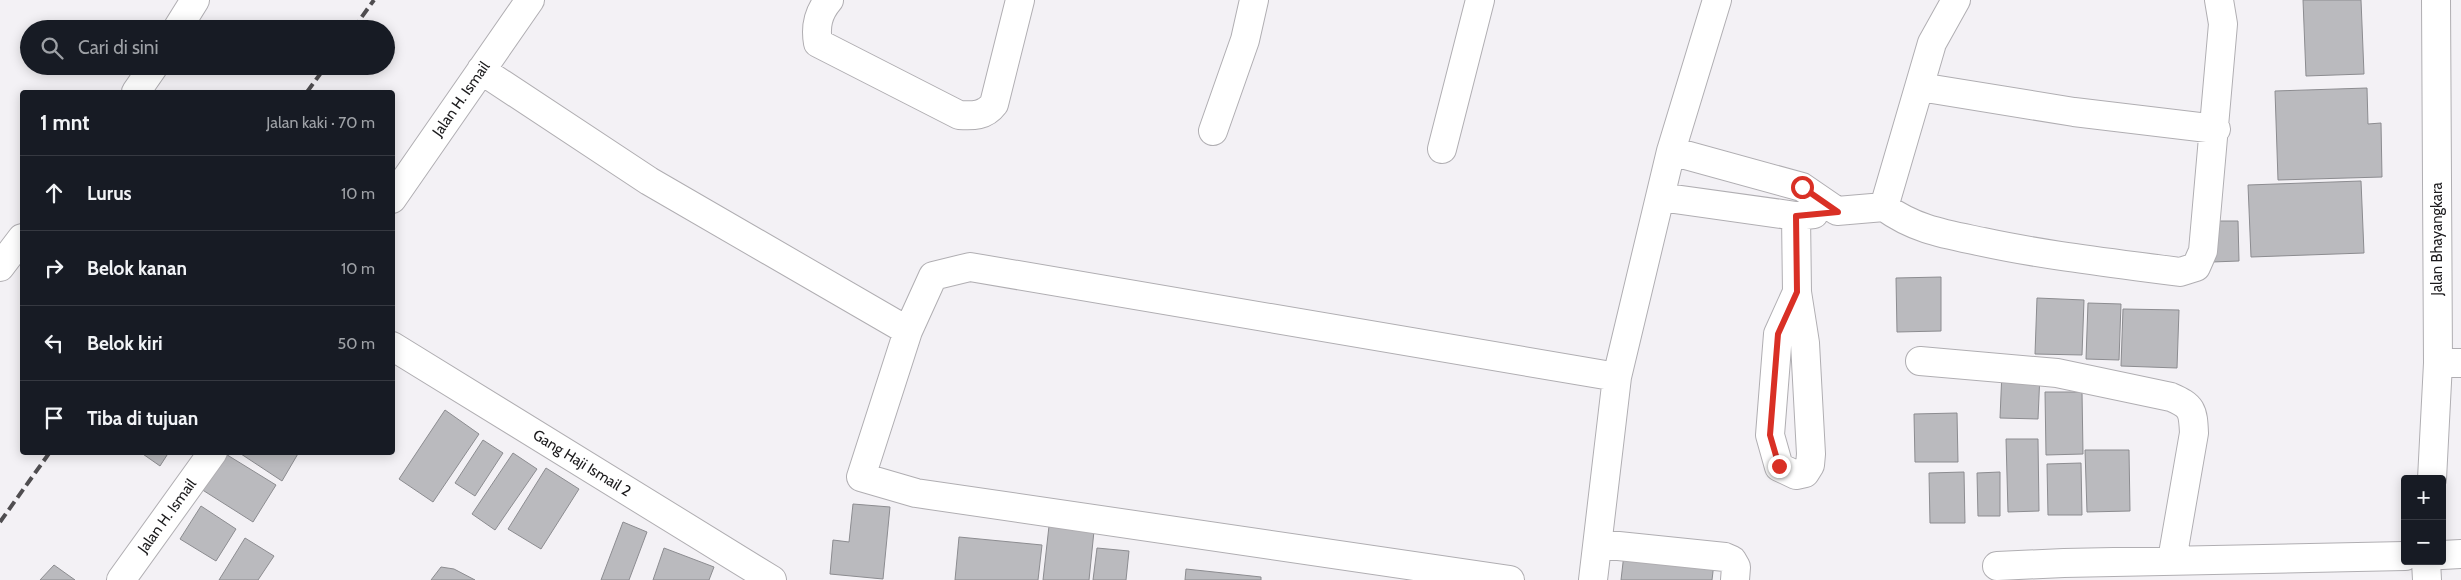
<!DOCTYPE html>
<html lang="id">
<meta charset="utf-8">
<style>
body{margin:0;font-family:Cabin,sans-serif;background:#20242c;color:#f1f3f6}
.controls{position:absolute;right:15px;bottom:15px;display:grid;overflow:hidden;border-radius:5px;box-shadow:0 2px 12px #0003}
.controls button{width:45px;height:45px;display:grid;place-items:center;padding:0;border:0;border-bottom:1px solid #363941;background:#171b24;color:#f1f3f6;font:25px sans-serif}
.stop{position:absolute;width:15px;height:15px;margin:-11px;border:4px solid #d93025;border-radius:50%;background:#fff}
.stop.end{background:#d93025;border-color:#fff;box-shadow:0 1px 5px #0008}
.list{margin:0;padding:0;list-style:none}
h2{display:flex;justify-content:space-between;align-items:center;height:65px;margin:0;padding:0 20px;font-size:21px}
h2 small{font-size:16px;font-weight:400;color:#9ea1a6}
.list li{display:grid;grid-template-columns:32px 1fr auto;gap:15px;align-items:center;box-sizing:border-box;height:75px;padding:0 20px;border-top:1px solid #363941}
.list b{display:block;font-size:19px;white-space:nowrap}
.list em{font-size:16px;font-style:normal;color:#9ea1a6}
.icon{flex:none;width:28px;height:28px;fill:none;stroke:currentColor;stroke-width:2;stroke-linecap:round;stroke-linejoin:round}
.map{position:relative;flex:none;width:2461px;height:580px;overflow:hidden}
.search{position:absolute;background:#171b24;box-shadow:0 2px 12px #0003;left:20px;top:20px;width:375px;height:55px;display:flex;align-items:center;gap:12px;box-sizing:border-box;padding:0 18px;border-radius:28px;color:#9ea1a6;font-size:19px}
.panel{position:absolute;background:#171b24;box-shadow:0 2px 12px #0003;left:20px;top:90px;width:375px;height:365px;border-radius:5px}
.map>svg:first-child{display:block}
</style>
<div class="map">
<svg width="2461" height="580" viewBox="0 0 2461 580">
<rect width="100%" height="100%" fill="#f3f1f5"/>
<path fill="#bababe" stroke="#8c8c90" d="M2303 0H2361L2364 74 2306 76Z
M2367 88 2368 124 2381 123 2382 177 2278 180 2275 91Z
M2361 181 2364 253 2251 257 2248 185Z
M2210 221H2238L2239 261 2212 262Z
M1941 277V331L1897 332 1896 278Z
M2037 298 2084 300 2082 355 2035 354Z
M2088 303 2121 304 2119 360 2086 359Z
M2123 309 2179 310 2177 368 2121 366Z
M2002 371 2040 373 2038 419 2000 418Z
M2045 392H2082L2083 454 2046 455Z
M445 410 479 434 433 502 399 479Z
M1957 413 1958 462H1915L1914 414Z
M2006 439H2038L2039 511 2008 512Z
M483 440 503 453 475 496 455 483Z
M2085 450H2129L2130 511 2087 512Z
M140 452H169L160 466Z
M238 452H299L282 481Z
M224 453 276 485 253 522 201 489Z
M513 453 537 469 495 530 472 514Z
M2081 463 2082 515H2048L2047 464Z
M546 468 579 489 541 549 508 529Z
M1964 472 1965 523H1930L1929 473Z
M2000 472V516H1978L1977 473Z
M853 504 890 507 883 579 830 574 833 540 849 542Z
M201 506 236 529 216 561 180 539Z
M623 522 647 532 629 580H601Z
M1049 526 1094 531 1089 580H1043Z
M959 537 1042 545 1038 580H955Z
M245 538 274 556 258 580H219Z
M664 548 714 567 709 580H653Z
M1097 548 1129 551 1126 580H1093Z
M1624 554 1714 563 1712 580H1621Z
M54 565 75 580H40Z
M441 567 454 569 475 580H431Z
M1186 569 1261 577V580H1185Z"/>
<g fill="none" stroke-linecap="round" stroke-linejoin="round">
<defs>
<path id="minor" d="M829 0C818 13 815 26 818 43L959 115C973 116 985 116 994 104L1020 0
M177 29 195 0
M481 70 649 181 908 331
M1920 87 2074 112 2216 129
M136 92 154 66
M1213 131 1245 40 1254 0
M1442 149 1480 0
M1671 151 1802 187 1837 211 1884 207 1932 43 1956 0
M1660 197 1796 216 1814 214
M392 199 530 0
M1884 207C1916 230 1945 234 1983 242 2048 256 2114 263 2180 272L2196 267 2203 251 2223 24 2219 0
M1796 216 1797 292 1805 343 1811 454 1810 465 1805 473 1796 475 1779 467 1770 435 1778 334 1797 292
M0 267 22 238
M392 346 772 580
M1920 361 2057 373 2171 397C2192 406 2193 410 2194 433L2172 560
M2438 363H2461
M2432 479 2438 363 2436 0
M1599 544 1725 557 1732 560 1736 567 1735 580
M2442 555 2461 554
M2426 561 2427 580
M1997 566 2064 563 2405 556
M121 580 213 452
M1510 580 916 493 861 477 908 331 933 276 970 267 1617 377
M1593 580 1617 377 1671 151 1717 0"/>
</defs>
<use href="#minor" stroke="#b0aeb2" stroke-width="30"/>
<use href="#minor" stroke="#fff" stroke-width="28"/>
<path stroke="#4f4d50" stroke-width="4" stroke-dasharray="10 5" stroke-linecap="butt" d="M353 29 374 0
M307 92 326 66
M0 522 50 452"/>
</g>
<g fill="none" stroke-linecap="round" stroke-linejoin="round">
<path stroke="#d93025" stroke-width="6" d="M1779 466 1770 435 1778 334 1797 292 1796 216 1838 212 1802 187"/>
</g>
<g text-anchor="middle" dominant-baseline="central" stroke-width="4.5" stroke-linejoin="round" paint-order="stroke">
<g font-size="15" fill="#1b1a1c" stroke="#fff">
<text transform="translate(461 99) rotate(-55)">Jalan H. Ismail</text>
<text transform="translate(2437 239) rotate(-90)">Jalan Bhayangkara</text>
<text transform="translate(582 463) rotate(32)">Gang Haji Ismail 2</text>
<text transform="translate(167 516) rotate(-54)">Jalan H. Ismail</text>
</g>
</g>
</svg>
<div class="controls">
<button>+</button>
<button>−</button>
</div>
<div class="stop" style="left:1802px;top:187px"></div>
<div class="stop end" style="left:1779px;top:466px"></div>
<div class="search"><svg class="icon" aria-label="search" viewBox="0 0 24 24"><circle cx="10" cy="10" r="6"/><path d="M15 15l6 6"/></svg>Cari di sini</div>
<section class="panel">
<h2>1 mnt<small>Jalan kaki · 70 m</small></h2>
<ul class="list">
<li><svg class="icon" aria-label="ahead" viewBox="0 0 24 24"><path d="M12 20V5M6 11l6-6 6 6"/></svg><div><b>Lurus</b></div><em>10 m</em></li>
<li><svg class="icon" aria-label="right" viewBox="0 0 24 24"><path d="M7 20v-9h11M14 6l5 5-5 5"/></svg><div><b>Belok kanan</b></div><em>10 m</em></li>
<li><svg class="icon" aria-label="left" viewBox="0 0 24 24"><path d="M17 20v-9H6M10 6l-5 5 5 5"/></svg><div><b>Belok kiri</b></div><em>50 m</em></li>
<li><svg class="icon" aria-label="arrive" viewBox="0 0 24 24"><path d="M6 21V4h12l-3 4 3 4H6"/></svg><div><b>Tiba di tujuan</b></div></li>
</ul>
</section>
</div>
